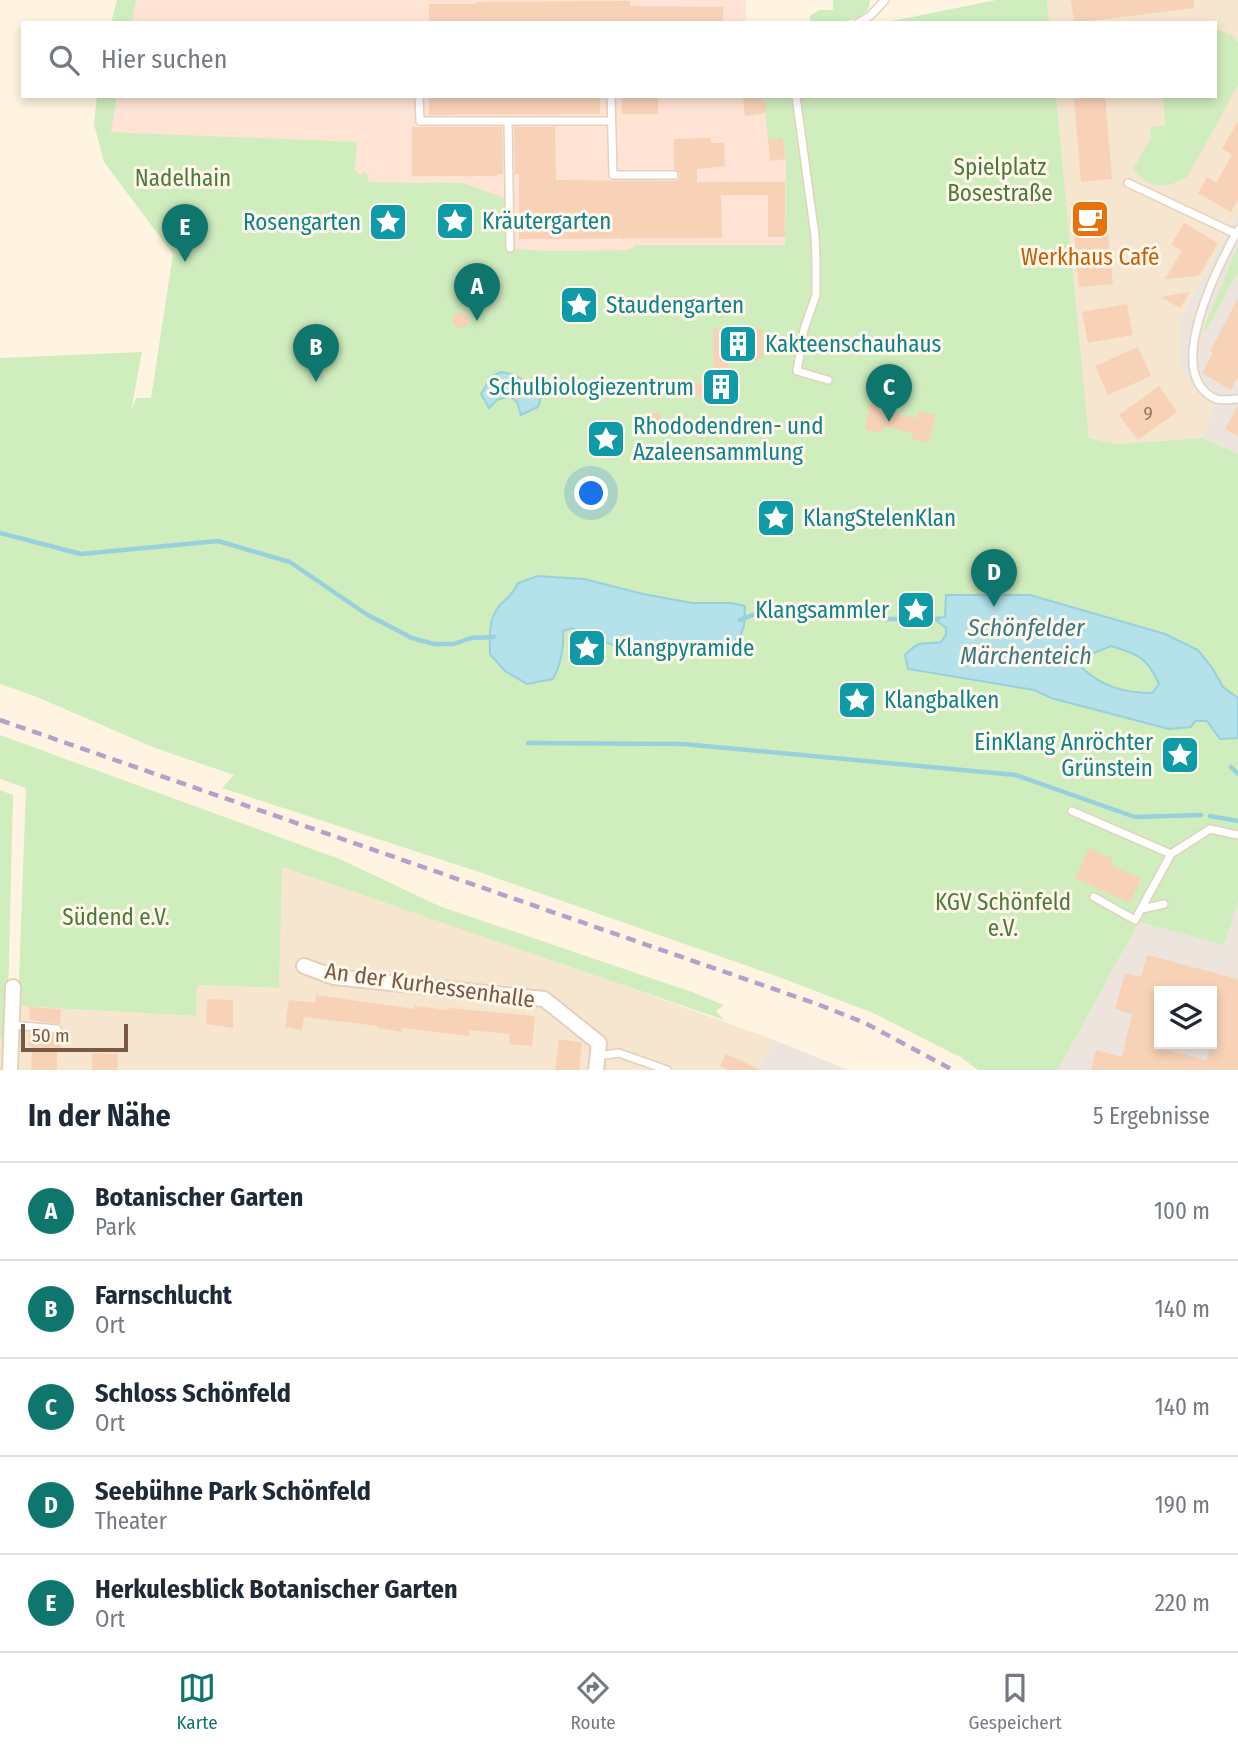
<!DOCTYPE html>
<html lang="de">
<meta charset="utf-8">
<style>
body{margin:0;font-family:"Fira Sans Condensed",sans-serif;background:#f6f6f7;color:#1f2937}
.controls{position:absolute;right:21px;bottom:21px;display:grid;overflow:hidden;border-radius:0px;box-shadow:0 4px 10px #0003}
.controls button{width:63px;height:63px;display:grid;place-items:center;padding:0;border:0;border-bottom:2px solid #e0e1e3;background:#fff;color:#1f2937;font:35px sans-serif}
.scale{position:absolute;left:21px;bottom:18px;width:107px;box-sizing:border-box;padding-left:7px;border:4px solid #785945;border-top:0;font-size:19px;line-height:24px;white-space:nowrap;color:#785945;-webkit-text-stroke:5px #fff7ea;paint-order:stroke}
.you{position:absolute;left:592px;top:494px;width:24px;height:24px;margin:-18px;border:5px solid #fff;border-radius:50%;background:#1a73e8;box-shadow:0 0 0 10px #1a73e833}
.badge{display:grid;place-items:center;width:46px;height:46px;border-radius:50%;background:#0f766e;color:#fff;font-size:23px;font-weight:700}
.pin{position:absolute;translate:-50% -58px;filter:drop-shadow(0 2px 4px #0008)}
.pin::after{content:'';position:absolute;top:37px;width:24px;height:21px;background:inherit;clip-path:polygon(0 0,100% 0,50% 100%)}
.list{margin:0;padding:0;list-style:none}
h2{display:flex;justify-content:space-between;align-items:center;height:91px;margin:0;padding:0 28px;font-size:30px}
h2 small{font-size:23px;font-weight:400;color:#747a83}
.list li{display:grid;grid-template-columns:46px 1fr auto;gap:21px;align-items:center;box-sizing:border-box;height:98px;padding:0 28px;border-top:2px solid #e0e1e3}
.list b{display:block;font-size:26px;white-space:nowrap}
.list p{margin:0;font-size:23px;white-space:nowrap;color:#747a83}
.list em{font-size:23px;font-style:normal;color:#747a83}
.icon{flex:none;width:38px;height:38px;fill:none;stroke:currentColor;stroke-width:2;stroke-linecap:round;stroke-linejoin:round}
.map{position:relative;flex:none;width:1238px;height:1070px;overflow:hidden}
.search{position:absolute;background:#fff;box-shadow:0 4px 10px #0003;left:21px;right:21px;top:21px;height:77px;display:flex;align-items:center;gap:18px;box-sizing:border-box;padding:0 24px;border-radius:0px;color:#747a83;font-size:26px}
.sheet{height:581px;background:#fff}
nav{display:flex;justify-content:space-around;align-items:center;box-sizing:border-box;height:98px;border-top:2px solid #e0e1e3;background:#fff;font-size:19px;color:#747a83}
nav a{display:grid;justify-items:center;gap:4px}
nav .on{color:#0f766e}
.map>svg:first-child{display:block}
</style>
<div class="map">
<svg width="1238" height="1070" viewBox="0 0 1238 1070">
<rect width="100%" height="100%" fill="#fff4e1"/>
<path fill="#f7e6cf" d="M1047 0H1238V214L1180 318 1215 400 1203 438 1117 444 1089 438 1056 96H1215V23H1050Z
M281 867 557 961 774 1040 759 1070H0V1039L16 1040 18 1006 196 1016 197 985 279 988Z"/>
<path fill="#ffe3d5" d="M136 0H746V23H132Z
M117 96H764L766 113 783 138 786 159 785 245H635L629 250 546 251 505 248 427 182H370L367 180 369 175 365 171 361 175 355 170 357 143 110 132Z"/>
<path fill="#ede5dd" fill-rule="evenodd" d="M1238 214V454L1203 438 1215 400 1194 389 1180 365V318Z
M1238 902V1070H1058L1139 922 1224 945ZM1159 991H1212V1044H1159Z
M774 1040 848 1070H759Z"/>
<path fill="#d0edbe" d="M117 0H136L132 23H111Z
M833 0H870C870 25 828 23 810 23V16L819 10H833Z
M996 0H1047L1050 23H882Z
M1215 29 1232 35 1238 43V85L1188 176C1167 190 1150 189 1133 169L1151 138 1150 127 1165 125 1163 96H1215Z
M97 96H117L111 132 357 142 355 170 361 175 364 171 369 175 367 179 370 182 463 183 504 198 505 248 546 251 629 250 635 245H785L786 159 783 139 768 140 764 96H1056L1089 438 1117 444 1203 438 1238 454V902L1224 945 1139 922 1058 1070H978L962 1058 873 1013 779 977 482 873 222 788 234 775 155 748 37 697 0 684V358L142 352 131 411 136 398H151L173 254 104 162 94 124Z
M1238 245V271L1206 331 1203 330Z
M0 735 342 860 439 906 692 992 724 1005 716 1011 724 1020 282 867 279 988 197 985 196 1016 18 1006 26 788 0 779Z
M0 790 13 795 7 1040 0 1039Z"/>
<path fill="#b4e1ea" stroke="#99d0dd" stroke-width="2" fill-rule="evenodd" d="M501 372C516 374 534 383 541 397L538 407 521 415 517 402 510 396 497 400 489 408 481 394 492 376Z
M538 576 584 579 643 594 692 603H732L745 606 744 626 740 637 721 651 671 653 615 646 572 628 563 631C564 648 561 664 553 679L527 684 505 671 490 654C490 640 488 622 497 609 504 598 511 599 518 583Z
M946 595H1030L1165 634 1198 650 1213 669 1223 687 1238 698V738L1220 739 1207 721H1195L1191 727 1169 729 1051 698 1034 690 908 669 905 655C923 637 922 646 941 642L946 635V628L933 618 945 617ZM1111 646C1138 654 1147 657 1159 684L1152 693C1125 693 1103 687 1082 668L1084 657Z"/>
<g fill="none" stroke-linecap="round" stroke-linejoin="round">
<path stroke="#99d0dd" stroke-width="4.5" d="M0 533 81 554 218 541 290 562 366 614 412 638 434 644H454L471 638 494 637
M740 620 768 609 783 607 887 619H938
M528 743 683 744 1016 775 1135 817 1201 815
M1231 767 1238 774
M1210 816 1238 821"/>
</g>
<path fill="#f7d2b6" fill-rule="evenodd" d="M1071 0H1194V8L1074 23Z
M630 1V6L723 7V23H429V4H476V2Z
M429 96H600V114L429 115Z
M622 96H658V114H622Z
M743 96H764L766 113 745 116Z
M1105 96 1112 179 1081 182 1074 99Z
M1238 121V200L1231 212 1198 193 1207 177 1216 183 1232 155 1222 149Z
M412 127H502L503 174H497V176H412Z
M514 127H555L556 180 675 181 679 179 680 174 674 169V139L711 138V143H724L725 166 697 169V182H785V237H768V195H721L722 238 519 239V174H515Z
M783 138 786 159 770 161 768 140Z
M1105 201 1113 284 1079 287 1071 204Z
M1184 223 1218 243 1199 276 1165 279 1182 251 1171 245Z
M1190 292 1180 308 1161 297Z
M1238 298V377L1231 390 1202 373 1213 353 1210 351Z
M1127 304 1133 335 1088 343 1082 312Z
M453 320a8 8 0 1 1 16 0a8 8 0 1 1-16 0Z
M713 329H763V359L729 358V396H687V383H714Z
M1138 347 1151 376 1108 395 1095 366Z
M1159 386 1177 412 1138 440 1119 415Z
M871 401 888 405 887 411 917 418 918 411 935 415 929 443 912 439 913 433 884 426 882 433 865 430Z
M1238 405V436L1225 429Z
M647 413H661V432H647Z
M1089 848 1113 859 1111 865 1141 879 1130 903 1075 878Z
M1147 955 1238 979V1070H1091L1096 1050 1122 1057 1132 1014 1115 1009 1125 973 1141 977ZM1159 991H1212V1044L1206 1060 1159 1048Z
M316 995 414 1009 415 1006 448 1010V1008L535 1016 532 1046 509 1044 510 1034 469 1030V1036L402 1028V1032L378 1028V1026L304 1017 302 1030 285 1027 289 1000 315 1003Z
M207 999 233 1000V1028L206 1024Z
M29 1007 61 1009 60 1024 30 1020Z
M29 1033 59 1035 61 1038 60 1049H57V1070H31L32 1047 28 1046Z
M559 1039 582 1043 579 1070H555Z
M92 1053 118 1054 117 1070H92Z
M726 1054 761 1070H729L720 1066Z"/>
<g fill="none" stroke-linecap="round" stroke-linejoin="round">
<defs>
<path id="service" d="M858 23 870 16 885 0
M419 96 420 121H508L510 248
M611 96 613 175H674
M796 96 815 236 816 260V295L804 329 797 371 828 380
M508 121H611
M1128 183 1236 234
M1238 230C1219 264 1161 375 1216 399 1222 401 1232 399 1238 399
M1072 811 1171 854 1210 829 1238 835
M1094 897 1135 920 1171 854
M1142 909 1164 904
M12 1025 57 1029
M598 1056 619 1053 667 1070"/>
<path id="minor" d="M304 966 334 977 544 999 599 1043 596 1070
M10 1070 13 987"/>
</defs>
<use href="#service" stroke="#e4d0bc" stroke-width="10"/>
<use href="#minor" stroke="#e4d0bc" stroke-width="18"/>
<use href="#service" stroke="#fff" stroke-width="7"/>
<use href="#minor" stroke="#fff" stroke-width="14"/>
<path stroke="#b79fc9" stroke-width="4.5" stroke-dasharray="10 7" stroke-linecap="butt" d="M0 720 817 1004 865 1023 953 1070"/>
</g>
<defs>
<symbol id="cafe-square" viewBox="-11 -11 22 22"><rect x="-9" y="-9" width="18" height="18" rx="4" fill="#e8710a" stroke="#fff7ea"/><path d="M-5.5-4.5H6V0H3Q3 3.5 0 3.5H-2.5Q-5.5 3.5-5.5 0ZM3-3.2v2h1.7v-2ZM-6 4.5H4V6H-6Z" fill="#fff"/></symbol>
<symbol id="sight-square" viewBox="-11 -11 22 22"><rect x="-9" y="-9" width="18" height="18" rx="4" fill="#0f9aa8" stroke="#fff7ea"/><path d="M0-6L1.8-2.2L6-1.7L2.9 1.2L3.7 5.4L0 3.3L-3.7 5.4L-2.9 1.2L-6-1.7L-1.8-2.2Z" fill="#fff"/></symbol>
<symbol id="building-square" viewBox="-11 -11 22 22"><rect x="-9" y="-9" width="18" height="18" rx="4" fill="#0f9aa8" stroke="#fff7ea"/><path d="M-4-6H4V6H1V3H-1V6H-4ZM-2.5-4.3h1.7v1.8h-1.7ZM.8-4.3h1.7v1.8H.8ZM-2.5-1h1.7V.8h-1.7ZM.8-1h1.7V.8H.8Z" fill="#fff"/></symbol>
</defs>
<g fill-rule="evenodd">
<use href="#cafe-square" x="1068" y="197" width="44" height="44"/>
<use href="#sight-square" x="433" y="199" width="44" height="44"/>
<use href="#sight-square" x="366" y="200" width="44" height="44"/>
<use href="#sight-square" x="557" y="283" width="44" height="44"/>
<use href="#building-square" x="716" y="322" width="44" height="44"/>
<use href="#building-square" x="699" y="365" width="44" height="44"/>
<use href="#sight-square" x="584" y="417" width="44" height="44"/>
<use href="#sight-square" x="754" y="496" width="44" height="44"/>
<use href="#sight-square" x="894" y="588" width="44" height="44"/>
<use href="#sight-square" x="565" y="626" width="44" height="44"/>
<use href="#sight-square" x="835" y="678" width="44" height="44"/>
<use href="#sight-square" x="1158" y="733" width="44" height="44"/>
</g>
<g text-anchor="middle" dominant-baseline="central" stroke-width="6" stroke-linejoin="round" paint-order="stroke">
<g font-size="19" fill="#987761">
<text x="1148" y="413">9</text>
</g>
<g font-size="23" fill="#4b7a3a" stroke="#fff7ea">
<text x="1000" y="167">Spielplatz<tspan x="1000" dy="26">Bosestraße</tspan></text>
<text x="183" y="178">Nadelhain</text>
<text x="1003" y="902">KGV Schönfeld<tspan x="1003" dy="26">e.V.</tspan></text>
<text x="116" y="917">Südend e.V.</text>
</g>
<g font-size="23" fill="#0d838f" stroke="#fff7ea" text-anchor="start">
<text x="482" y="221">Kräutergarten</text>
<text x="361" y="222" text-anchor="end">Rosengarten</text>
<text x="606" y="305">Staudengarten</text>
<text x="765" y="344">Kakteenschauhaus</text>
<text x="694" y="387" text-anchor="end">Schulbiologiezentrum</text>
<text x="633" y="426">Rhododendren- und<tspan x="633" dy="26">Azaleensammlung</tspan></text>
<text x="803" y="518">KlangStelenKlan</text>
<text x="889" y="610" text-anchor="end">Klangsammler</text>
<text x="614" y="648">Klangpyramide</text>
<text x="884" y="700">Klangbalken</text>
<text x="1153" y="742" text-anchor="end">EinKlang Anröchter<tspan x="1153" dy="26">Grünstein</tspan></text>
</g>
<g font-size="23" fill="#c56008" stroke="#fff7ea">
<text x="1090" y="257">Werkhaus Café</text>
</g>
<g font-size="23" fill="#785945" stroke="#fff7ea">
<text transform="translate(430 985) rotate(8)">An der Kurhessenhalle</text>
</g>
<g font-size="24" font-style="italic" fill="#3a7887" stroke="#fff7ea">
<text x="1026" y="628">Schönfelder<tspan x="1026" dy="28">Märchenteich</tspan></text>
</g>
</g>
</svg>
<div class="controls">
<button><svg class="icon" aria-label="layers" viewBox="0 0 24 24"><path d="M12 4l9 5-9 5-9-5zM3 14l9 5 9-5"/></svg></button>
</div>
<div class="scale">50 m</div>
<div class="you"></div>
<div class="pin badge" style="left:477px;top:321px">A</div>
<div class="pin badge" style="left:316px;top:382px">B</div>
<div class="pin badge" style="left:889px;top:422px">C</div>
<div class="pin badge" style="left:994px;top:607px">D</div>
<div class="pin badge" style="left:185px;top:262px">E</div>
<div class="search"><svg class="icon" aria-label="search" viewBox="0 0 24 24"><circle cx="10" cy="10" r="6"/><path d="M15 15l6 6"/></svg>Hier suchen</div>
</div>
<section class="sheet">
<h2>In der Nähe<small>5 Ergebnisse</small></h2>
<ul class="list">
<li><span class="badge">A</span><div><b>Botanischer Garten</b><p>Park</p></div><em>100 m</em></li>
<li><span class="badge">B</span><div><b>Farnschlucht</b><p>Ort</p></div><em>140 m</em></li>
<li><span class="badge">C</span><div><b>Schloss Schönfeld</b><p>Ort</p></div><em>140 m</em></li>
<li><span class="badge">D</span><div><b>Seebühne Park Schönfeld</b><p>Theater</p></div><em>190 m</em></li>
<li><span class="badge">E</span><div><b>Herkulesblick Botanischer Garten</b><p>Ort</p></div><em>220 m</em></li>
</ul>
</section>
<nav>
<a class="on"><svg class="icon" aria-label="map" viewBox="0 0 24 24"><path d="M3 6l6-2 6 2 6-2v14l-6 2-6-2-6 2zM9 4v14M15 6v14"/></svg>Karte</a>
<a><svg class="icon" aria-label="directions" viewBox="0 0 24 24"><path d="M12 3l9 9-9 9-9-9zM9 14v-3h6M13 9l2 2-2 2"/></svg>Route</a>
<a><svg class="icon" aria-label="saved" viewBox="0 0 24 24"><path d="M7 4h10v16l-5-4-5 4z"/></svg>Gespeichert</a>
</nav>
